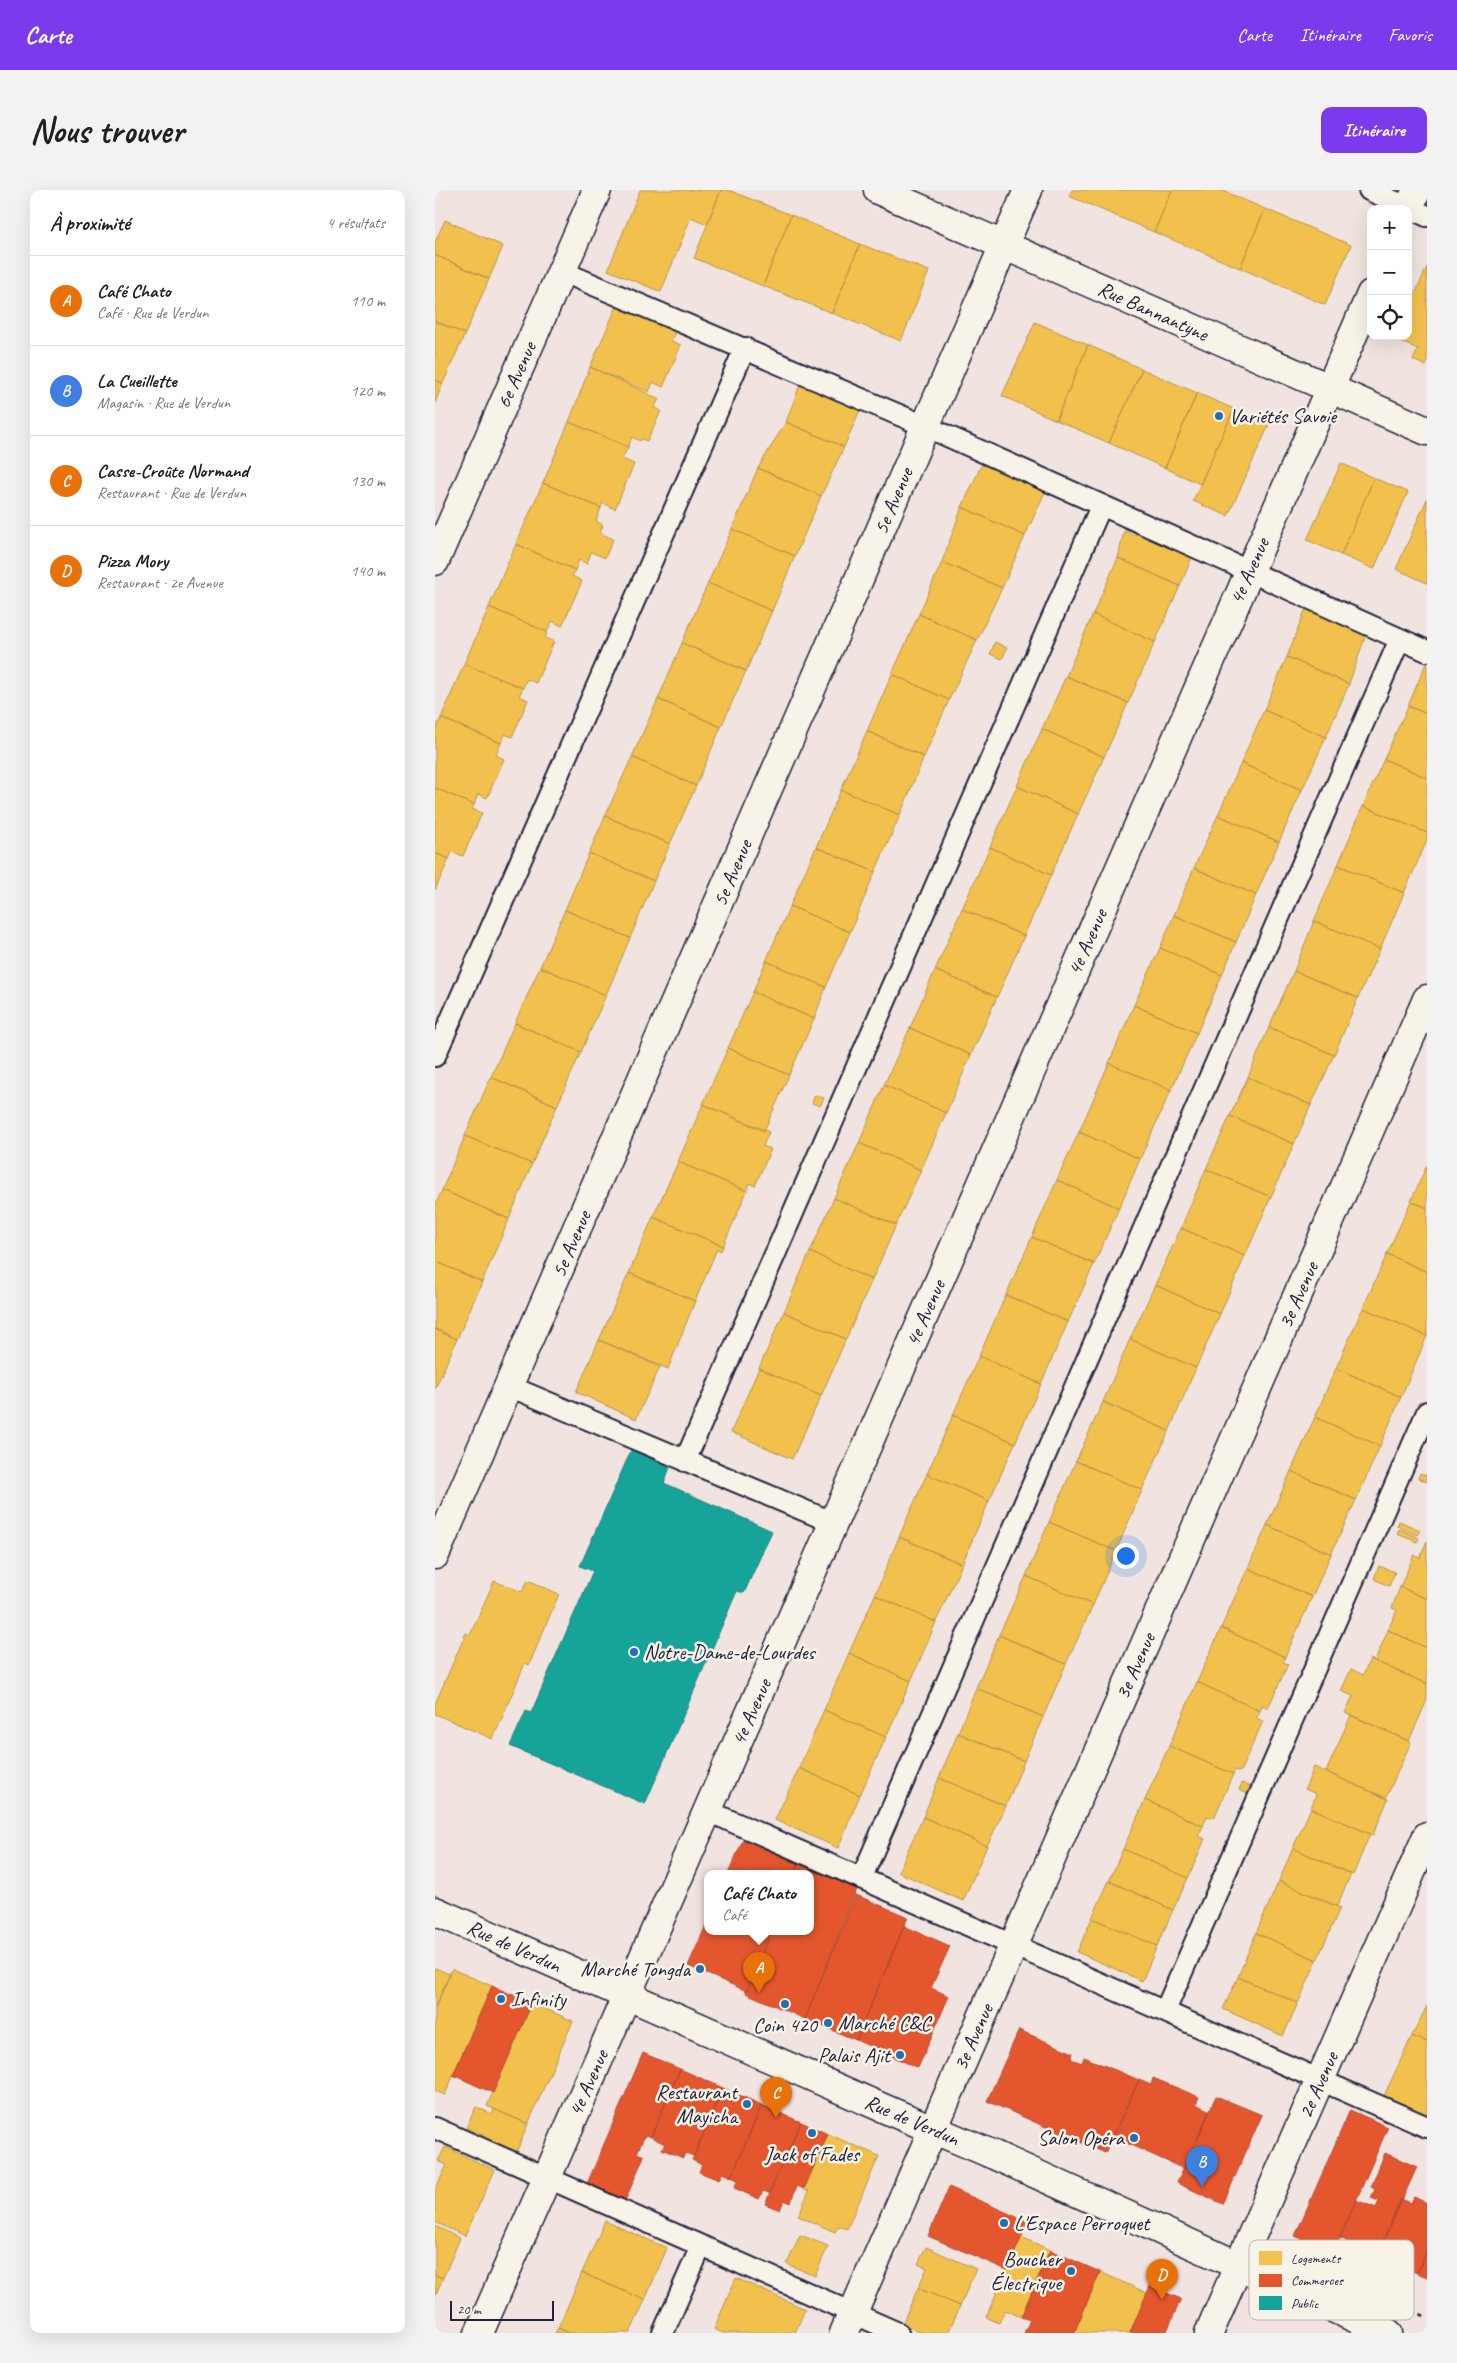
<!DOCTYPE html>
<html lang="fr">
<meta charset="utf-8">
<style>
body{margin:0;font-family:Caveat,sans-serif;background:#f2f2f2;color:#202124}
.controls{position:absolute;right:15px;top:15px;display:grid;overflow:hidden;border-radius:10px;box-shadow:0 5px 20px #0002}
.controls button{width:45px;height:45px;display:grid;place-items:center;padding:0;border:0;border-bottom:1px solid #e0e0e0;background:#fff;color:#202124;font:25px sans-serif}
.scale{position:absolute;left:15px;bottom:12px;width:104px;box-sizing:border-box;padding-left:5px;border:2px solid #22223b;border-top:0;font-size:14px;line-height:18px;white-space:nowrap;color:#22223b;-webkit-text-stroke:4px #f7f3e8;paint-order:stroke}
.you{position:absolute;left:690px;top:1365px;width:18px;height:18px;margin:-12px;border:4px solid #fff;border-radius:50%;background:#1a73e8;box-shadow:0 0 0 8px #1a73e833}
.badge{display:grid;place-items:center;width:32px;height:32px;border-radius:50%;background:#7c3aed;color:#fff;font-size:16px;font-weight:700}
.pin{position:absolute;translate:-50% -41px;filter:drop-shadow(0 1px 2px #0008)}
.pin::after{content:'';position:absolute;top:26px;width:18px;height:15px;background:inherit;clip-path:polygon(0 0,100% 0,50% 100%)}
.popup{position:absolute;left:269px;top:1680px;width:110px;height:65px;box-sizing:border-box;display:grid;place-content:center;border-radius:10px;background:#fff;filter:drop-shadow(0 1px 4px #0005);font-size:16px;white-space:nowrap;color:#757577}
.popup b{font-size:19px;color:#202124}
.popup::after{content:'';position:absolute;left:50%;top:100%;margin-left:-10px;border:10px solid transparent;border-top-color:#fff}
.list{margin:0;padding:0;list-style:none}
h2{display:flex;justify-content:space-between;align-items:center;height:65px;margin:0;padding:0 20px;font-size:21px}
h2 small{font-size:16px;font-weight:400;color:#757577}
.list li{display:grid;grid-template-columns:32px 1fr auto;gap:15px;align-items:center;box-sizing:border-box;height:90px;padding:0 20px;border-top:1px solid #e0e0e0}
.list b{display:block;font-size:19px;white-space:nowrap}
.list p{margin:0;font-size:16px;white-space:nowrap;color:#757577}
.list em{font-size:16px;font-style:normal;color:#757577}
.icon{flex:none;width:28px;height:28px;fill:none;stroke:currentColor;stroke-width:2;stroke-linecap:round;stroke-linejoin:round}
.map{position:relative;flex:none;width:992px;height:2143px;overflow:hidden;border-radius:10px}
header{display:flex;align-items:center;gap:30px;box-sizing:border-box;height:70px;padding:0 25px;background:#7c3aed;color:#fff}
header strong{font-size:24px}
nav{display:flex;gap:28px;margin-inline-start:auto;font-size:18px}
.intro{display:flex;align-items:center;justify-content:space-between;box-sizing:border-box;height:120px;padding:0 30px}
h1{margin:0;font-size:35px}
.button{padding:12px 22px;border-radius:10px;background:#7c3aed;color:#fff;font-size:18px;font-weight:700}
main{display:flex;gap:30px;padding:0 30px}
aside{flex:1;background:#fff;border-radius:10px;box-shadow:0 5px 20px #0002}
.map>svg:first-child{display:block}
</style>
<header>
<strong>Carte</strong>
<nav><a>Carte</a><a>Itinéraire</a><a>Favoris</a></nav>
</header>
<div class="intro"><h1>Nous trouver</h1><a class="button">Itinéraire</a></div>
<main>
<aside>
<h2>À proximité<small>4 résultats</small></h2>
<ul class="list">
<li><span class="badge" style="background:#e8710a">A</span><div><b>Café Chato</b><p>Café · Rue de Verdun</p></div><em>110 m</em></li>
<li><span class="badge" style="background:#3f7fe0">B</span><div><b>La Cueillette</b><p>Magasin · Rue de Verdun</p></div><em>120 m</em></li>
<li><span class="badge" style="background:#e8710a">C</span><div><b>Casse-Croûte Normand</b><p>Restaurant · Rue de Verdun</p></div><em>130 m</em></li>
<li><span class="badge" style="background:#e8710a">D</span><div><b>Pizza Mory</b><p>Restaurant · 2e Avenue</p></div><em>140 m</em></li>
</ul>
</aside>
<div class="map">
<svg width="992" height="2143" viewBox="0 0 992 2143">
<rect width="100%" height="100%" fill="#f1e4e0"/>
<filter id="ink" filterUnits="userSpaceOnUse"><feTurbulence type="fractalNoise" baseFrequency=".02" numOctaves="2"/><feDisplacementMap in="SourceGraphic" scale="10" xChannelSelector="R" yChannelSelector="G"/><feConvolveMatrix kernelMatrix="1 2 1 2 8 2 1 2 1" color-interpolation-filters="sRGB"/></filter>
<g filter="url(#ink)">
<path fill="#f2c14e" stroke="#b49148" d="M205 0H286L272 34 256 27 226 102 173 80Z
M286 0H293L356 25 328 96 259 68Z
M637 0H737L719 42 634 6Z
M737 0H786L830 19 805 78 719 42Z
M830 19 916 55 890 115 805 78Z
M356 25 425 54 397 123 328 96Z
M10 30 68 56 54 89 0 65V52Z
M425 54 494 81 466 151 397 123Z
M0 65 54 89 30 144 0 131Z
M992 77V173L991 176 978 170 983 159 960 150 962 146H973V120Z
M182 116 241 141 236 151 246 155 228 197 218 192 214 202 155 177Z
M0 131 30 144 8 193 0 190Z
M600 132 653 155 621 230 567 206Z
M653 155 707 179 674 253 621 230Z
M155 177 224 209 219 218 226 221 212 251 206 249 205 251 197 247 193 257 134 232Z
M707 179 762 203 730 278 674 253Z
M0 190 8 193 0 213Z
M366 192 425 220 409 257 351 232Z
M762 203 799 219 765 294 730 278Z
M799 219 834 235 793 326 758 311Z
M134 232 193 257 187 269 199 274 180 319 168 313 166 318 108 293Z
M351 232 409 257 386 306 323 278Z
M906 273 939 288 906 365 872 350Z
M547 274 610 302 590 346 527 317Z
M323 278 386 306 360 366 297 339Z
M939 288 973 302 939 379 906 365Z
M108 293 166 318 161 331 168 335 165 343 178 349 170 368 156 362 152 374 144 370 140 380 81 354Z
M992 309V393L961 379Z
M527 317 590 346 567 398 507 372Z
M297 339 360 366 337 421 273 393Z
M689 341 700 345 701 342 758 365 745 396 683 368Z
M81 354 140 380 137 386 147 391 127 436 117 431 112 442 54 417Z
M683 368 745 396 720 452 658 424Z
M507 372 567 398 542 450 484 424Z
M273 393 337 421 311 481 247 453Z
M54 417 112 442 110 448 119 451 101 493 92 489 88 498 29 474Z
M871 418 931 444 914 494 852 467Z
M484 424 542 450 514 510 457 484Z
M658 424 720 452 693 513 631 486Z
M560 452 572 458 567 469 555 464Z
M247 453 311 481 286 537 223 509Z
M852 467 914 494 891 547 829 520Z
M992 471V524L973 516Z
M29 474 88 498 84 506 93 510 77 547 70 544 66 553 6 528Z
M457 484 514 510 489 567 432 541Z
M631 486 693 513 669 567 607 539Z
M223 509 286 537 261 596 197 567Z
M973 516 992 524V588L949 569Z
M829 520 891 547 867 600 806 573Z
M6 528 66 553 61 565 69 569 52 608 43 604 39 615 0 598V541Z
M607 539 669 567 643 624 582 596Z
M432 541 489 567 465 625 406 600Z
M197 567 261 596 235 654 170 626Z
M949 569 992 588V643L928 616Z
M806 573 867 600 844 652 783 625Z
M582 596 643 624 616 685 555 657Z
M0 598 39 615 37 619 47 623 28 666 17 662 14 669 0 663Z
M406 600 465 625 440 682 381 657Z
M928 616 992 643V650L969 703 903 675Z
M783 625 844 652 821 705 759 678Z
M170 626 235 654 219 691 154 663Z
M381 657 440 682 415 742 355 716Z
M555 657 616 685 589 746 527 719Z
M0 663 14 669 0 700Z
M154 663 219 691 195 748 130 720Z
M903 675 969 703 945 759 879 731Z
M759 678 821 705 801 752 739 725Z
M355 716 415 742 391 797 331 771Z
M527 719 589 746 562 807 500 780Z
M130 720 195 748 171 805 105 777Z
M739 725 801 752 787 785 725 758Z
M879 731 945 759 923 808 859 781Z
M725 758 787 785 762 843 699 815Z
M331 771 391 797 379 829 318 802Z
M105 777 171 805 146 862 80 833Z
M500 780 562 807 536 865 475 838Z
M859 781 923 808 899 865 834 837Z
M318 802 379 829 354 885 293 858Z
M699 815 762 843 736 900 674 873Z
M80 833 146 862 122 916 56 887Z
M834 837 899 865 876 915 813 887Z
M475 838 536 865 511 923 449 895Z
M293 858 354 885 329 941 268 914Z
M674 873 736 900 705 969 644 942Z
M56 887 122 916 97 974 30 946Z
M813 887 876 915 859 954 795 926Z
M449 895 511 923 486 980 424 953Z
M380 905 389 908 385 916 377 913Z
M268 914 334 942 328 956 336 959 320 996 315 993 312 1001 243 972Z
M795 926 859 954 836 1007 771 979Z
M644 942 705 969 684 1018 622 990Z
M30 946 97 974 74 1029 7 1000Z
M424 953 486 980 461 1035 399 1008Z
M243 972 312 1001 288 1056 218 1027Z
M992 975V1018L976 1011Z
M771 979 836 1007 810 1066 746 1038Z
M622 990 684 1018 659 1074 597 1047Z
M7 1000 74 1029 47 1092 0 1071V1016Z
M399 1008 461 1035 437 1090 375 1062Z
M976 1011 992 1018V1082L952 1064Z
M218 1027 288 1056 286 1061 282 1059 260 1111 194 1083Z
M746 1038 810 1066 785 1124 720 1095Z
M597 1047 659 1074 633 1132 571 1105Z
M375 1062 437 1090 411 1149 349 1122Z
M952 1064 992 1082V1146L928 1118Z
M0 1071 47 1092 22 1149 0 1139Z
M194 1083 260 1111 233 1179 164 1150Z
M720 1095 785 1124 761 1178 695 1149Z
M571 1105 633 1132 606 1194 544 1166Z
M928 1118 992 1146 966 1207 901 1178Z
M349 1122 411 1149 386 1206 324 1178Z
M0 1139 22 1149 0 1199Z
M695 1149 761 1178 734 1241 668 1212Z
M164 1150 225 1177 201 1229 141 1202Z
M544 1166 606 1194 580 1253 518 1225Z
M324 1178 386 1206 357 1269 296 1242Z
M901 1178 966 1207 945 1256 880 1227Z
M668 1212 734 1241 707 1300 641 1271Z
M518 1225 580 1253 554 1311 492 1284Z
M880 1227 945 1256 921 1310 856 1281Z
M641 1271 707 1300 681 1361 614 1332Z
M856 1281 921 1310 896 1364 832 1335Z
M985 1283 992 1286V1292L983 1288Z
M492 1284 554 1311 527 1374 464 1347Z
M964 1331 985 1340 982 1345 962 1336Z
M614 1332 681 1361 658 1415 591 1386Z
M832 1335 896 1364 877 1407 813 1378Z
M964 1339 984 1348 982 1352 962 1344Z
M464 1347 527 1374 501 1432 440 1405Z
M992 1351V1409L965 1397 979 1365 985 1368Z
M944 1376 960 1382 954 1396 939 1389Z
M813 1378 877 1407 850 1467 786 1438Z
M591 1386 658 1415 631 1474 564 1445Z
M93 1390 124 1404 94 1475 90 1473 58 1549 0 1524V1514L31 1443 35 1445 59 1391 87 1402Z
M965 1397 992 1409V1458L953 1440 962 1420 957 1418Z
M440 1405 501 1432 476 1491 414 1463Z
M786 1438 850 1467 848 1472 853 1474 833 1518 827 1515 825 1521 762 1492Z
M953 1440 992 1458V1494L940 1471Z
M564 1445 631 1474 608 1527 541 1498Z
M414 1463 476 1491 451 1547 389 1520Z
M935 1469 992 1494V1510L974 1551 910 1523 918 1506 906 1501 916 1479 928 1485Z
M762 1492 825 1521 821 1528 828 1531 805 1582 800 1580 798 1584 734 1556Z
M541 1498 608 1527 589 1571 523 1543Z
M389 1520 451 1547 425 1605 364 1578Z
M916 1525 976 1552 951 1608 891 1582Z
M523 1543 589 1571 571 1616 504 1588Z
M734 1556 798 1584 779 1628 772 1626 768 1636 710 1610Z
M879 1577 953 1609 938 1645 876 1618 881 1604 870 1599Z
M364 1578 425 1605 403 1658 340 1630Z
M504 1588 571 1616 552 1656 488 1627Z
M807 1593 816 1597 813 1604 804 1600Z
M710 1610 768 1636 763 1646 770 1649 753 1688 688 1659Z
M876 1618 935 1644 918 1685 858 1658Z
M488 1627 552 1656 528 1711 463 1682Z
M858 1658 916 1684 902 1716 844 1691Z
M688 1659 753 1688 738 1720 674 1691Z
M674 1691 738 1720 722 1756 657 1728Z
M844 1691 905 1718 882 1770 821 1743Z
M657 1728 722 1756 707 1791 642 1762Z
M821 1743 882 1770 863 1813 803 1787Z
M0 1778 15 1784 0 1818Z
M17 1779 57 1796 10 1905 0 1901V1818Z
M803 1787 863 1813 848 1846 788 1819Z
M97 1813 138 1831 93 1934 52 1916Z
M992 1816V1852L977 1846Z
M977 1846 992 1852V1924L949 1906Z
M41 1917 57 1924 59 1919 93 1934 81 1963 46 1948 48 1945 31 1938Z
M393 1944 444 1966 412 2039 403 2036 400 2042 363 2026 374 2001 369 1999Z
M10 1957 60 1980 30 2046 0 2032V2000L12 1975 3 1971Z
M170 2031 232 2058 210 2110 147 2083Z
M0 2036 25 2048 8 2088 0 2085Z
M365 2045 393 2056 380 2086 352 2074Z
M586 2047 615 2060 586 2127 570 2120 564 2133 551 2127Z
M491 2057 541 2079 525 2116 483 2098 492 2078 483 2074Z
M665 2082 712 2103 695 2143H639Z
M147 2083 210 2110 195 2143H135L123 2138Z
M0 2085 8 2088 0 2106Z
M301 2088 370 2119 360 2143H288L279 2139Z
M483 2098 525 2116 513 2143H488L467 2134Z
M123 2138 135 2143H120Z"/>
<path fill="#e4572e" stroke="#aa4732" d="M308 1650 364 1674 359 1684H293Z
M364 1674 422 1699 370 1829 311 1803 336 1742H375V1684H359Z
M421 1705 473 1727 421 1850 370 1829Z
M273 1731V1742H336L312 1801 253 1776Z
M469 1736 515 1756 496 1798 514 1806 483 1878 421 1850Z
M57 1796 97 1813 58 1903 18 1885Z
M584 1840 638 1863 636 1869 647 1873 649 1867 704 1890 670 1963 552 1911Z
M208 1863 245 1879 216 1947 210 1945 202 1963 209 1966 190 2011 152 1994Z
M245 1879 288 1898 259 1966 250 1963 248 1968 227 1959 230 1954 216 1947Z
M718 1888 764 1907 761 1914 775 1921 749 1979 678 1947 704 1890 716 1895Z
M288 1898 327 1915 296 1987 287 1983 284 1990 264 1982 267 1975 257 1970Z
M781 1906 827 1925 788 2014 742 1993Z
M327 1915 366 1932 334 2003 328 2001 324 2009 299 1998 303 1990 296 1987Z
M915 1920 953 1937 900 2059 889 2054 887 2057 860 2046Z
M366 1932 393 1944 369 1999 362 1996 355 2013 349 2010 345 2020 330 2014Z
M950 1963 982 1977 942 2065 905 2048 921 2010 941 2018 944 2011 936 2008 940 1999 936 1997Z
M514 1997 593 2032 572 2080 493 2046Z
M979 2007 992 2013V2060L982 2083 942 2065 966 2009 976 2013Z
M615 2060 665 2082 639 2143H620L614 2141 613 2143H589L595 2130 586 2127Z
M992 2060V2087L982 2083Z
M715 2096 746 2109 731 2143H695Z"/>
<path fill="#17a398" stroke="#1a7c7c" d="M198 1256 237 1272 229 1293 337 1341 309 1403 302 1401 210 1614 75 1556 91 1521 96 1523 158 1381 145 1376Z"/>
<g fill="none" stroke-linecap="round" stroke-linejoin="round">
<defs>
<path id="service" d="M934 0 992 26
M126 81 490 236 992 461
M0 866 310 158
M74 1196 399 1333
M250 1271 666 316
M273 1621 992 1937
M427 1687 965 449
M730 1821 992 1222
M0 1938 463 2143
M228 2143 266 2056"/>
<path id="minor" d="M973 19 982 0
M0 371 162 0
M0 1365 593 0
M44 2143 936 104
M409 2143 992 809
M774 2143 992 1646"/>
<path id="tertiary" d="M443 0 992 241
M0 1721 457 1922 559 1965 953 2143"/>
</defs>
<use href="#service" stroke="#22223b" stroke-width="24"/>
<use href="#minor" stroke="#22223b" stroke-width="31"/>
<use href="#tertiary" stroke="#22223b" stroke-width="31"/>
<path stroke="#22223b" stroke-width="3" stroke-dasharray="5 4" stroke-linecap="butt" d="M976 2121 992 2127"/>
<use href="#service" stroke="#f7f3e8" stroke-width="20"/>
<use href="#minor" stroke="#f7f3e8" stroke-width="28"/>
<use href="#tertiary" stroke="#f7f3e8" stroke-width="28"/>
</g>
</g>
<g fill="#1f6fb2" stroke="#f7f3e8" stroke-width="2">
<circle cx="784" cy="226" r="5"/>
<circle cx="199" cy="1462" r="5"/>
<circle cx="265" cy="1779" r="5"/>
<circle cx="66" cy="1809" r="5"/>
<circle cx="350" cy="1814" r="5"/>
<circle cx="393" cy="1833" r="5"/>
<circle cx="465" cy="1865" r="5"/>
<circle cx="312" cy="1914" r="5"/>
<circle cx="377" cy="1943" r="5"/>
<circle cx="699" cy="1948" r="5"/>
<circle cx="569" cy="2033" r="5"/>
<circle cx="636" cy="2081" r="5"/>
</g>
<g text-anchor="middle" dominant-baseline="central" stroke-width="5" stroke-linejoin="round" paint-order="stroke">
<g font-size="21" fill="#22223b" stroke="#f7f3e8">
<text transform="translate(718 121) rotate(24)">Rue Bannantyne</text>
<text transform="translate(81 185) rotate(-66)">6e Avenue</text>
<text transform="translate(458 311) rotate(-67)">5e Avenue</text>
<text transform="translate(814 381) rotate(-66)">4e Avenue</text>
<text transform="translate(297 683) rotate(-67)">5e Avenue</text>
<text transform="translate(652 752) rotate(-66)">4e Avenue</text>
<text transform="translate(136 1054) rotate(-67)">5e Avenue</text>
<text transform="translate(863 1105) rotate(-66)">3e Avenue</text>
<text transform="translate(490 1123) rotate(-66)">4e Avenue</text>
<text transform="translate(700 1476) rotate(-66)">3e Avenue</text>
<text transform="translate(316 1522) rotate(-66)">4e Avenue</text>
<text transform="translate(79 1756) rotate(24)">Rue de Verdun</text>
<text transform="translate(538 1847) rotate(-66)">3e Avenue</text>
<text transform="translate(153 1893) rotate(-66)">4e Avenue</text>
<text transform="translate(883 1895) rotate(-66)">2e Avenue</text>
<text transform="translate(477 1930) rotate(23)">Rue de Verdun</text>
</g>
<g font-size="21" fill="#22223b" stroke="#f7f3e8" text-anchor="start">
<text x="794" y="226">Variétés Savoie</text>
<text x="209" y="1462">Notre-Dame-de-Lourdes</text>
<text x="255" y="1779" text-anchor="end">Marché Tongda</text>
<text x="76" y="1809">Infinity</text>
<text x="403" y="1833">Marché C&amp;C</text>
<text x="350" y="1835" text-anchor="middle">Coin 420</text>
<text x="455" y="1865" text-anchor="end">Palais Ajit</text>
<text x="302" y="1902" text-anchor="end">Restaurant<tspan x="302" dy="24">Mayicha</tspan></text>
<text x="689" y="1948" text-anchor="end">Salon Opéra</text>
<text x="377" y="1964" text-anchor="middle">Jack of Fades</text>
<text x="579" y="2033">L'Espace Perroquet</text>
<text x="626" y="2069" text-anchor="end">Boucher<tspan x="626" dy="24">Électrique</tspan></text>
</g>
</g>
<rect x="814" y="2050" width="165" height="80" rx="8" fill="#f7f3e8" stroke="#b7b4b4" stroke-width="1"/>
<rect x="824" y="2061" width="23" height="14" fill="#f2c14e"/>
<rect x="824" y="2084" width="23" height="13" fill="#e4572e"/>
<rect x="824" y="2106" width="23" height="14" fill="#17a398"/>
<g font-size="14" fill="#22223b">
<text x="856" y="2073">Logements</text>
<text x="856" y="2095">Commerces</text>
<text x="856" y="2118">Public</text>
</g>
</svg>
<div class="controls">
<button>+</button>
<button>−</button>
<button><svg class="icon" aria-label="locate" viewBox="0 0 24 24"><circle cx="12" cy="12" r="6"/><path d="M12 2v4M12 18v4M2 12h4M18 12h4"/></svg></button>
</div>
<div class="scale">20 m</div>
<div class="you"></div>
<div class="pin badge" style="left:324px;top:1803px;background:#e8710a">A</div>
<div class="popup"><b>Café Chato</b>Café</div>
<div class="pin badge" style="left:767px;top:1997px;background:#3f7fe0">B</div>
<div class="pin badge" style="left:341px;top:1928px;background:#e8710a">C</div>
<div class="pin badge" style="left:727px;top:2110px;background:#e8710a">D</div>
</div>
</main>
